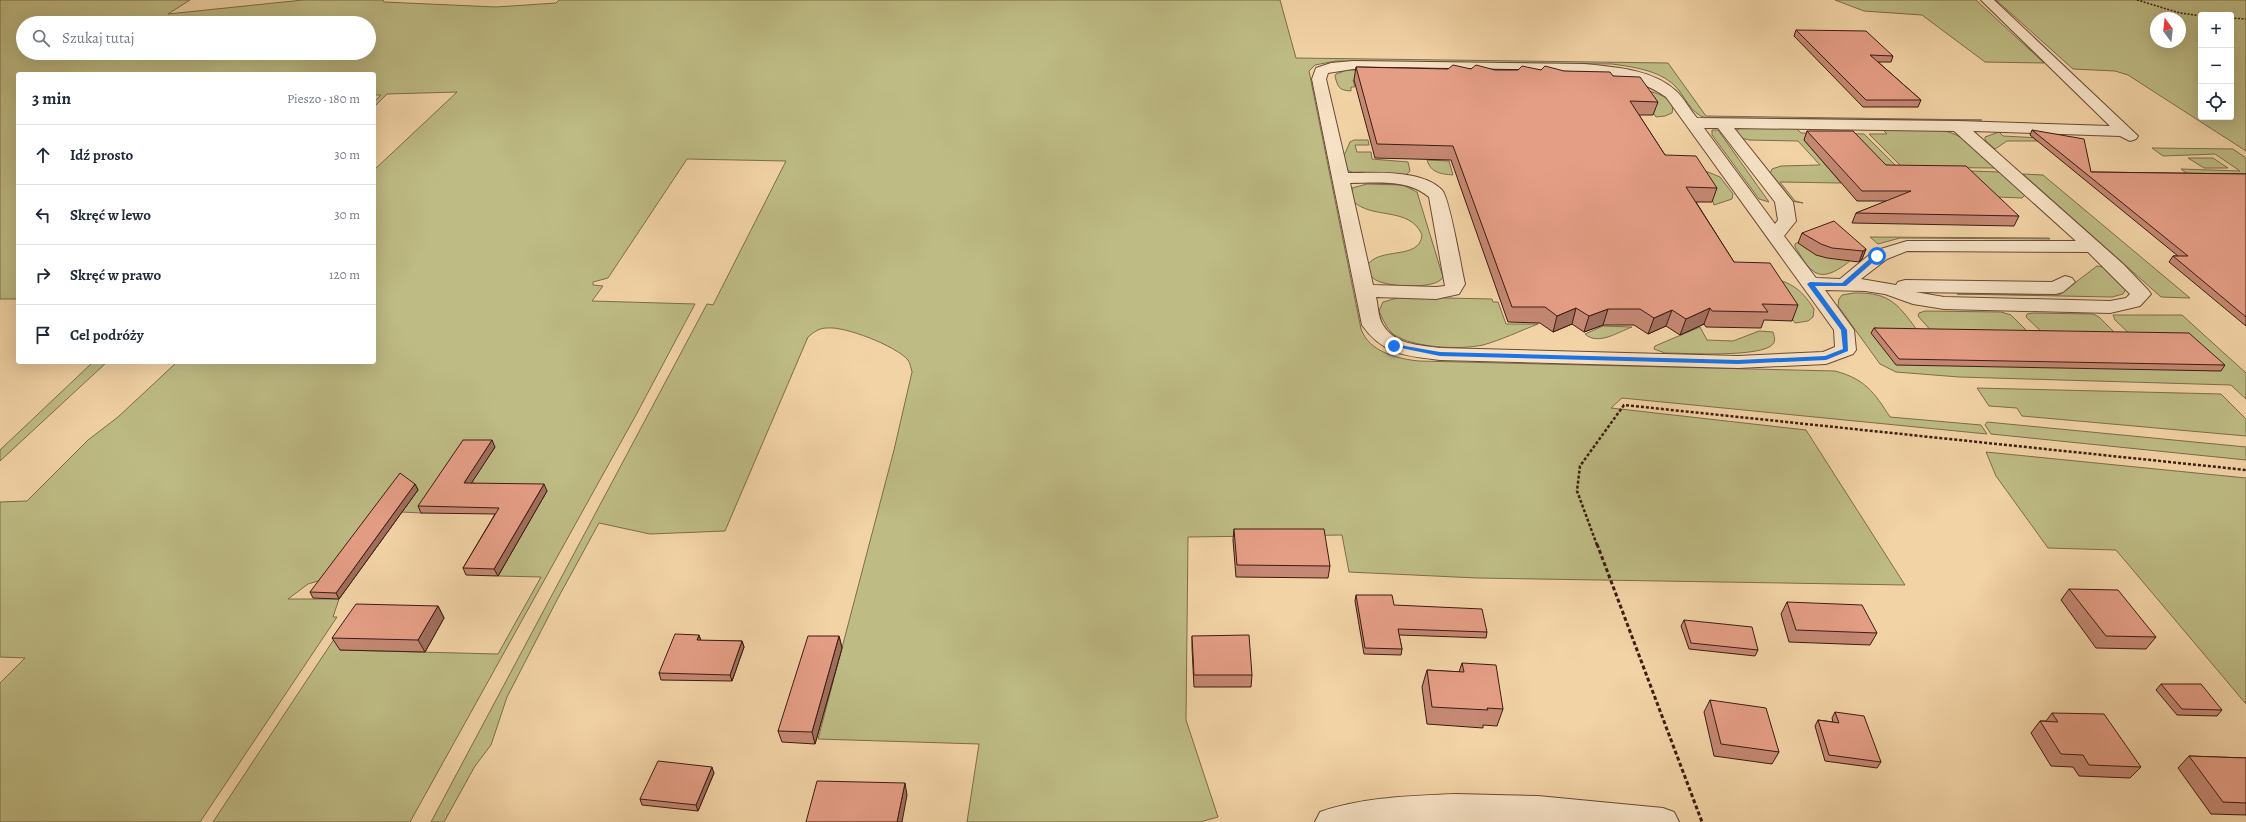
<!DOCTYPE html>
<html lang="pl">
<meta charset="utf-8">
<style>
body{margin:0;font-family:Alegreya,serif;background:#f2f2f3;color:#1f2937}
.controls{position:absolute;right:12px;top:12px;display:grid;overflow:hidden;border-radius:4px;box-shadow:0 4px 16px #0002}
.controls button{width:36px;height:36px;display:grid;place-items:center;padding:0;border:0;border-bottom:1px solid #e0e1e3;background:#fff;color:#1f2937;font:20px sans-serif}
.compass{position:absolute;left:2150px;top:12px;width:36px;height:36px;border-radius:50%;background:#fff;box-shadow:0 4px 16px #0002;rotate:345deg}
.stop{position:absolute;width:12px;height:12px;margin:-9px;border:3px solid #1a73e8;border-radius:50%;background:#fff}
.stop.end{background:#1a73e8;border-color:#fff;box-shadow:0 1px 4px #0008}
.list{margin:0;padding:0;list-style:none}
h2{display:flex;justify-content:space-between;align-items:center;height:52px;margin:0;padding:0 16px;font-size:17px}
h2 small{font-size:13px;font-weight:400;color:#747a83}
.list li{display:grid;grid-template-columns:26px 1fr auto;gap:12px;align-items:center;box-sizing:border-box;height:60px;padding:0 16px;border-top:1px solid #e0e1e3}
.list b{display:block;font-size:15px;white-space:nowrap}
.list em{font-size:13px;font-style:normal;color:#747a83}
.icon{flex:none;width:22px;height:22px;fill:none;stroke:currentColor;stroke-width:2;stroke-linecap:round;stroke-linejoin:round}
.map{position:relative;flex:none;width:2246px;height:822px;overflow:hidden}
.search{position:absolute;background:#fff;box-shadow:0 4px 16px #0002;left:16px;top:16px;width:360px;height:44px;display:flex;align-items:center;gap:10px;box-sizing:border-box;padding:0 14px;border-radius:22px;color:#747a83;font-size:15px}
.panel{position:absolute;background:#fff;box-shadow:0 4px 16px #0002;left:16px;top:72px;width:360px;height:292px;border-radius:4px}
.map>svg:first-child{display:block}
</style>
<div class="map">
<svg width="2246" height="822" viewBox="0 0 2246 822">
<rect width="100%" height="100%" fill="#f2d3a6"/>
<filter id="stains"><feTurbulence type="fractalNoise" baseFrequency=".005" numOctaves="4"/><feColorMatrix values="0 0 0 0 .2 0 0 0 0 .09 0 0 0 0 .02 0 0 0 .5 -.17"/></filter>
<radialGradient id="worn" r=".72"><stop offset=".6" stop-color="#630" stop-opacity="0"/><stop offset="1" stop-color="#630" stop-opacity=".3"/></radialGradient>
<path fill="#bebb84" stroke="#7d6c4a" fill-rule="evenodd" d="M0 0H190L168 14 303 0H383L384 2 496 7 556 3 559 0H1280L1296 58 1668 63 1706 116 1982 120 1706 118C1690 114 1685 95 1674 85 1658 70 1633 67 1612 64L1336 61 1315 65 1309 71 1361 329C1369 352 1398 359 1419 361L1835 371C1865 379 1874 392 1890 417L1981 425 1987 434 1622 398 1611 408 1806 430 1905 585 1477 578 1349 572 1342 535 1188 537 1186 720 1218 817 1200 822H967L979 744 818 739 894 450 912 372C911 368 910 363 908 360 896 346 845 326 827 328 819 328 814 332 808 337L725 531 650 534 599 523 558 598 507 697 491 745 475 766 444 822H431L707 304 713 305 786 161 687 159 608 278 593 282V285L603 286 592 301 695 304 636 415 410 822H213L348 618 340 650 498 654 541 577 498 576 546 491 421 513 402 512 318 581 308 584 288 599H339L333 617H337L200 822H0V683L25 658 0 657V502L27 501 88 440 118 417 177 362H374V170L457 92 387 94 374 107V102L381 95H374V74H18V299H0ZM23 23H369V53H23Z
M1835 0H1976L2044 63 1985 62 1922 15 1864 11Z
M1996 0H2246V151L2128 75 2115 71 2073 69ZM2201 15H2231V117H2201ZM2156 18H2180V42H2156Z
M1383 69 1441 82 1353 80 1355 87H1351V91C1339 90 1338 88 1335 76L1336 74 1347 70Z
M1637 89C1648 90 1677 96 1672 113L1665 116 1656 117Z
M1795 127 1801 133 1864 134 1896 166H1873L1804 140 1841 183 1780 182 1795 201 1803 203 1791 201 1770 174 1772 169 1781 166 1820 165 1798 141 1749 140 1741 138 1736 131 1740 128Z
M1881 128C1906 129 1938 124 1960 137 1973 145 1984 158 1995 168L1902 167 1869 134H1887Z
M1712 130H1718L1769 202 1759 199 1712 135Z
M1999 132 2003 136 2041 138 2059 141H2007L1995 149 1985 140V137Z
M1354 140H1368L1369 145H1355L1357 152H1371L1372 159 1408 162 1410 171 1406 175 1354 173 1347 170 1343 158 1350 142Z
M2152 148 2233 149 2246 158V179L2193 178 2181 169 2240 171 2215 154 2163 156Z
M2188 158H2213L2228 168H2204Z
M1427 160 1449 161 1453 175C1441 174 1431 173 1427 160Z
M1703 170 1720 177 1733 194 1732 199 1714 205Z
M1970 171 2000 172 2025 195 2022 198 1998 197Z
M2023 174 2043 175 2190 298 2161 297Z
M1367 184 1403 185 1417 192 1443 277C1438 290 1380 288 1372 277 1369 275 1369 269 1367 266 1378 246 1420 261 1422 235 1410 206 1372 220 1353 201L1352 188Z
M1809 236 1861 252C1849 261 1827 284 1812 270 1805 265 1800 254 1795 247V244Z
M1870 237 2049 238 2050 239 1900 238 1878 244Z
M2097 266 2103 267 2126 289 2123 294 2112 297 1957 294 2059 295Z
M1764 277C1788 280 1801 288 1814 309L1813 317 1808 321 1795 323Z
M1854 293C1892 292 1899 306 1920 334L2134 338 2115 320 2113 315H2182L2246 373V399L2231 385 1959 377 1896 372 1880 364 1838 306 1839 299 1842 295Z
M1401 297 1492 299 1493 302H1498L1506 324H1538C1520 331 1501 340 1483 345 1461 350 1412 348 1393 334 1387 329 1382 318 1379 311L1383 302Z
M1925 311 2001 312 2011 315 2032 336 1934 334 1918 316 1919 313Z
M2034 313 2093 314 2099 317 2120 338 2046 336 2026 317 2027 314Z
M1603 326 1632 327C1618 332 1598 346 1585 334Z
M1700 327 1707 340 1733 341 1759 331 1773 332C1774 336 1776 340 1773 344 1762 358 1684 353 1665 353L1654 349 1655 346Z
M93 362H107L0 461V450Z
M1977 388 2221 394 2246 419V436L2022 416 2017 408 1989 406Z
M1987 422 2246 447V460L1991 434 1985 425Z
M1986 452 2246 478V704L2116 550 2048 548 1996 476Z"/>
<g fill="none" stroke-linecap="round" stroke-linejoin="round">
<defs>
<path id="minor" d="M1981 0H1994L2138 136 2136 139 2130 141 2120 136 1973 131 2123 264 2148 290 2151 294 2140 306 2110 313 1944 309 1913 304 1885 294 1865 291 1825 290 1854 330 1856 350 1853 354 1826 364 1738 368 1440 360C1407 356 1383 355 1362 325L1312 79 1316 68 1331 63 1353 61 1584 64C1613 67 1653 69 1676 91 1684 98 1690 110 1697 118L1958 121 2110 126ZM1353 69C1400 70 1447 71 1494 71 1550 72 1616 63 1666 97L1834 330 1835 347 1823 352 1738 356 1440 348C1419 345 1395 345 1383 325 1378 318 1378 305 1376 297L1436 299 1459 294 1465 284C1461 267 1450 199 1442 190 1422 169 1374 173 1348 173L1326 79 1328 73ZM1704 128H1718L1775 202 1778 220 1775 224ZM1734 128 1954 131 2076 241H1907L1874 251 1840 279 1816 278 1784 236 1796 221 1793 202ZM1350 183C1376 183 1408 179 1429 197L1445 286 1436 287 1373 285ZM1907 251 2088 252 2130 294 2126 298 2110 301 1944 297 1915 292 2056 294 2063 292 2075 282 2072 278 2065 276 2052 282 1905 280 1898 282 1896 285 1861 279 1887 259Z
M1455 794 1538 796 1663 808 1674 812 1679 822H1315L1320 812C1362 797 1411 796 1455 794Z"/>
</defs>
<use href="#minor" stroke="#6a4a35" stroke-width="2"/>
<path stroke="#3c1c0f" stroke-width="1.5" stroke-dasharray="2 1.5" stroke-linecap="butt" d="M2137 0 2180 13 2201 16
M2231 18 2246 19"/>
<path stroke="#3c1c0f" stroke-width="2.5" stroke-dasharray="3 2" stroke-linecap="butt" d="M1597 545 1577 491 1580 466 1624 405 2246 470"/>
<path stroke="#3c1c0f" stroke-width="3" stroke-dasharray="4 2.5" stroke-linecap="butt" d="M1597 544 1702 822"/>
<use href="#minor" fill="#f7e2c5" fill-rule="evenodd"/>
</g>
<path fill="#c58873" stroke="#3c1c0f" d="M1796 30 1893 56 1891 62H1878L1921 100 1918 107H1863L1794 36Z
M1356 67 1541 70 1613 76 1658 102 1653 115H1639L1665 155 1717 188 1712 202H1696L1734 262 1798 305 1792 321 1764 320 1761 328 1706 327 1704 324 1680 335 1666 326 1648 334 1634 325H1603L1584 332 1572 324 1553 332 1540 323 1508 322 1451 160 1375 158 1354 80Z
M2032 130 2091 172 2246 174V326L2169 262 2173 256H2178L2030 135Z
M1807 131 1886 165 2019 216 2014 226 1852 223 1856 213 1887 201H1857L1804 140Z
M1802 233 1866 249 1862 259 1859 262 1827 258 1816 255 1798 243Z
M1874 328 2225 365 2221 371 1896 365 1871 333Z
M495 447 471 483 547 491 498 576 466 575 463 568 495 514 421 513 418 506Z
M415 484 418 490 339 599 313 598 310 592Z
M1234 529 1330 566 1328 578 1236 577 1233 540Z
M2069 589 2156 637 2146 649 2096 648 2061 600Z
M1356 595 1487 632 1486 638 1399 635 1402 649 1401 655 1364 654 1355 601Z
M1787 602 1877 633 1870 645 1789 642 1781 614Z
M438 606 444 618 425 652 340 650 332 638Z
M1684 620 1758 650 1755 656 1689 649 1681 626Z
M699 635 701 641H742L744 647 732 681 661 680 659 673Z
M839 636 842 648 815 744 782 742 778 731Z
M1192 636 1252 675 1251 687H1194L1192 648Z
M1462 663 1503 709 1497 726 1483 725V728L1427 724 1422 687 1427 670 1459 672Z
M2161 684 2222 710 2217 716 2177 715 2156 690Z
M1710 700 1779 752 1772 764 1714 756 1704 712Z
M1835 712 1881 762 1877 768 1825 761 1815 726 1818 720 1833 722 1832 718Z
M2052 713 2141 767 2130 778 2079 776 2073 767 2051 766 2031 733 2040 721H2046Z
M2189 756 2246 758V815L2211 814 2178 768Z
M714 773 698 811 642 805 640 799Z"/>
<path fill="#a06f5e" stroke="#3c1c0f" d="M1866 249 1862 259 1859 262 1863 251Z
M1576 308 1572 324 1553 332 1557 316Z
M1710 308 1704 324 1680 335 1686 319Z
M1608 309 1603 325 1584 332 1589 316Z
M1672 310 1666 326 1648 334 1654 318Z
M492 440 495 447 467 490 464 483Z
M415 484 418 490 339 599 336 593Z
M544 484 547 491 498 576 494 569Z
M438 606 444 618 425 652 418 640Z
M699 635 701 641 697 640Z
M839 636 842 648 815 744 812 732Z
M742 641 744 647 732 681 730 675Z
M712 767 714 773 698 811 696 805Z
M905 783 907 795 902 822H897Z"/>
<path fill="#e59e86" stroke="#3c1c0f" d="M1796 30 1866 31 1893 56 1870 55 1921 100H1866Z
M1453 65 1471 69 1476 65 1495 70H1518L1522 66 1541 70 1545 66 1564 71 1610 72 1613 76 1640 77 1658 102 1630 101 1665 155 1696 156 1717 188 1686 187 1734 262 1770 263 1798 305 1762 304 1768 312 1712 311 1710 308 1686 319 1672 310 1654 318 1640 309H1608L1589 316 1576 308 1557 316 1545 307H1512L1453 146 1377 144 1356 67 1448 69Z
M2032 130 2084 139 2091 172 2246 174V317L2173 256H2188Z
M1807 131H1853L1886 165 1966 166 2019 216 1856 213 1911 191H1862Z
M1834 221 1866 249 1863 251 1832 248 1821 244 1802 233Z
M1874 328 2189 333 2225 365 1899 359Z
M463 440H492L464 483 544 484 494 569 463 568 499 508 418 506Z
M400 473 415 484 336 593 310 592Z
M1234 529H1324L1330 566 1237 565Z
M2069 589 2118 590 2156 637 2106 636Z
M1356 595H1392L1394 605 1482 609 1487 632 1398 629 1402 649 1365 648Z
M1787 602 1862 605 1877 633 1796 630Z
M356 604 438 606 418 640 332 638Z
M1684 620 1752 627 1758 650 1691 643Z
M675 634 699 635 697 640 742 641 730 675 659 673Z
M1249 635 1252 675H1194L1192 636Z
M808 636H839L812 732 778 731Z
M1462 663 1496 665 1503 709 1487 708 1488 710 1432 707 1427 670 1464 672Z
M2161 684H2201L2222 710 2182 709Z
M1710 700 1766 708 1779 752 1721 744Z
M1835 712 1864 716 1881 762 1829 755 1818 720 1839 723Z
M2052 713 2104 714 2141 767 2089 765 2083 755 2061 754 2040 721 2058 722Z
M2189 756 2246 758V803L2223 802Z
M658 761 712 767 696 805 640 799Z
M817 781 905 783 897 822H806Z"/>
<path fill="#1a73e8" d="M1875 254 1880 256 1846 286H1815L1847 330 1848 351 1826 360 1738 364 1440 356 1391 346 1394 344 1440 352 1738 360 1825 356 1843 349 1841 330 1807 284 1810 282 1842 283Z"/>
<rect width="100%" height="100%" filter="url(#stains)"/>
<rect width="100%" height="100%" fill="url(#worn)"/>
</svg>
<div class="controls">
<button>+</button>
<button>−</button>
<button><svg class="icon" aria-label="locate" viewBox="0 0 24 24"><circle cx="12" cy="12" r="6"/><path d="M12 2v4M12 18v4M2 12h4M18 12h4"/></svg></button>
</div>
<svg class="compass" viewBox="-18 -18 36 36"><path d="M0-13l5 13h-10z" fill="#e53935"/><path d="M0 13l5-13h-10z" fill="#747a83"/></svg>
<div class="stop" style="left:1877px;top:256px"></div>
<div class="stop end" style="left:1394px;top:346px"></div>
<div class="search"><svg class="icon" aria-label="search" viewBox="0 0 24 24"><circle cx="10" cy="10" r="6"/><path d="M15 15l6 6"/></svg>Szukaj tutaj</div>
<section class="panel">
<h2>3 min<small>Pieszo · 180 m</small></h2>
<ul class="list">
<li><svg class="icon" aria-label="ahead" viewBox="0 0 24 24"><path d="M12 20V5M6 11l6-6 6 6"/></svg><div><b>Idź prosto</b></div><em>30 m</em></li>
<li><svg class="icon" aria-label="left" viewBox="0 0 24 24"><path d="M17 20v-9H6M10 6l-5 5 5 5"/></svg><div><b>Skręć w lewo</b></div><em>30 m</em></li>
<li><svg class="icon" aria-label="right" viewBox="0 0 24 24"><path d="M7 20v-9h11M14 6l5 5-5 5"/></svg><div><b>Skręć w prawo</b></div><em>120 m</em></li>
<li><svg class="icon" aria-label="arrive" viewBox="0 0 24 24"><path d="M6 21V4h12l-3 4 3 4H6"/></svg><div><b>Cel podróży</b></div></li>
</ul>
</section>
</div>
